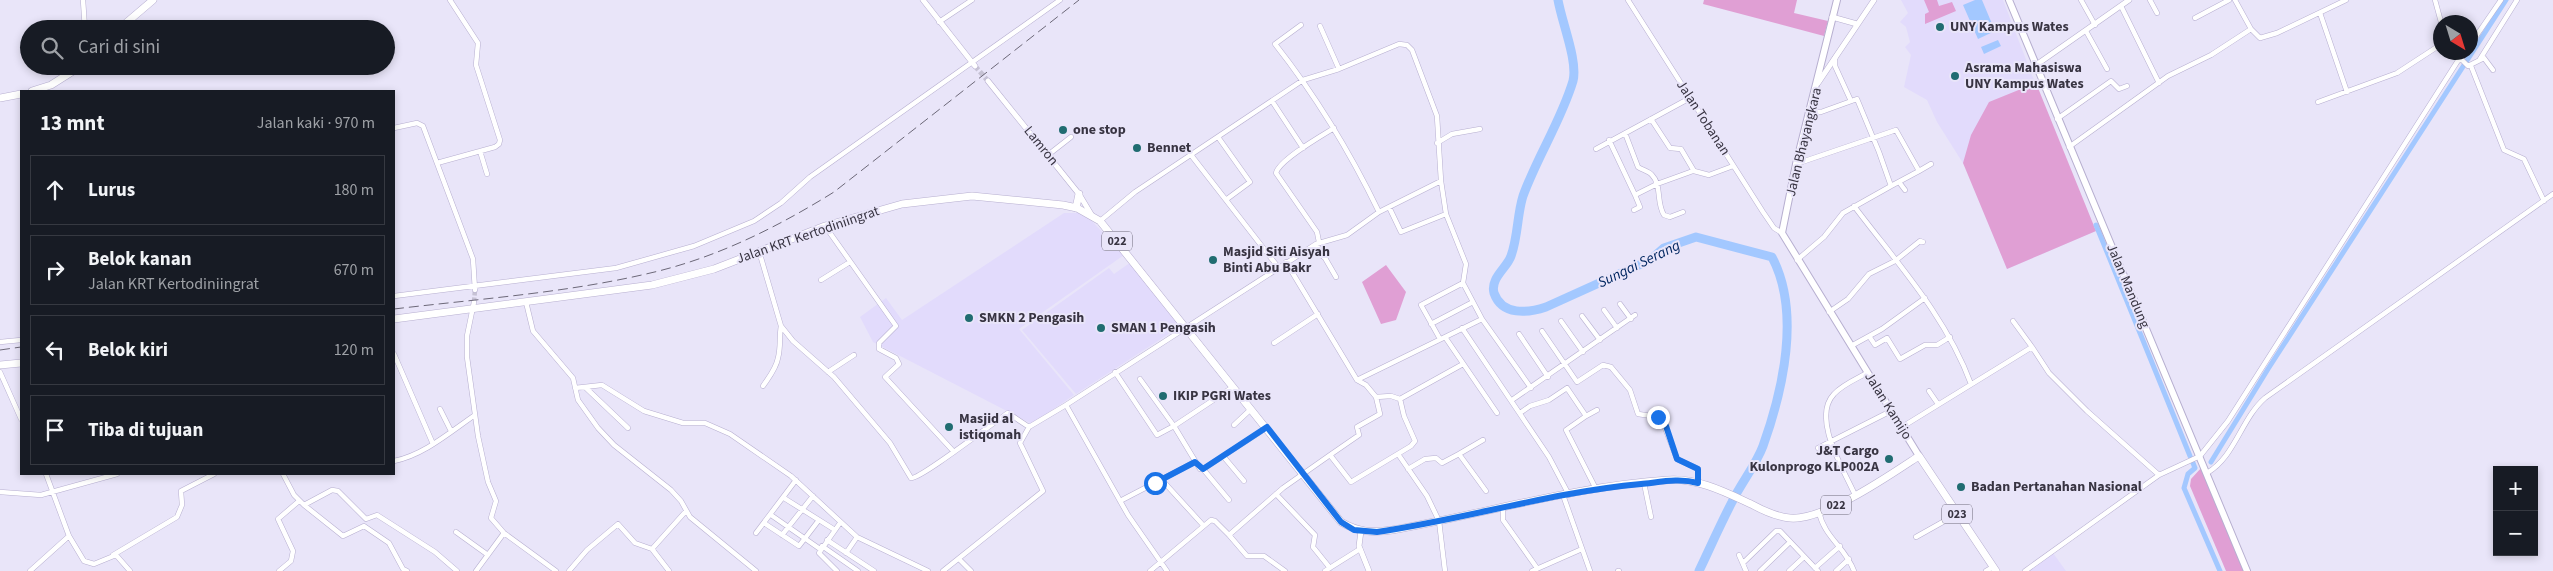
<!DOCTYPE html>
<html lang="id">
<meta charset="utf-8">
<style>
body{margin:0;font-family:"Source Sans 3",sans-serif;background:#20242c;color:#f1f3f6}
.controls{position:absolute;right:15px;bottom:15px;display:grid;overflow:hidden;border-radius:0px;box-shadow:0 2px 8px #0003}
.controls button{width:45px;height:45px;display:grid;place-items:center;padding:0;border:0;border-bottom:1px solid #363941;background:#171b24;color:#f1f3f6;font:25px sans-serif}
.compass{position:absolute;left:2433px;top:15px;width:45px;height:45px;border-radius:50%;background:#171b24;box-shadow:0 2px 8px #0003;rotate:142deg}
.stop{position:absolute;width:15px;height:15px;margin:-11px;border:4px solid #1a73e8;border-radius:50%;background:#fff}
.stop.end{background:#1a73e8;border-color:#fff;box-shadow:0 1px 5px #0008}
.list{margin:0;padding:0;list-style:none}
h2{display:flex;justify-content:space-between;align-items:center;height:65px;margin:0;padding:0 20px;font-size:21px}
h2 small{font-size:16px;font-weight:400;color:#9ea1a6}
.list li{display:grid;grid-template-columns:32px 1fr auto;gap:15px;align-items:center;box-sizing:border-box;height:70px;margin:0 10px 10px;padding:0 10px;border:1px solid #363941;border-radius:0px}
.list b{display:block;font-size:19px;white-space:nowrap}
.list p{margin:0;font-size:16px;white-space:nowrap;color:#9ea1a6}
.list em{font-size:16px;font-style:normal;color:#9ea1a6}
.icon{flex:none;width:28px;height:28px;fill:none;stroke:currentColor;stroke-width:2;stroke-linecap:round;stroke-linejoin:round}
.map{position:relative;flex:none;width:2553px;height:571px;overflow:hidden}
.search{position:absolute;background:#171b24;box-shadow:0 2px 8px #0003;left:20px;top:20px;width:375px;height:55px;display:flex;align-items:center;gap:12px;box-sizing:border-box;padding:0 18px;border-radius:28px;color:#9ea1a6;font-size:19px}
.panel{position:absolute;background:#171b24;box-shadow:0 2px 8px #0003;left:20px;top:90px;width:375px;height:385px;border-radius:0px}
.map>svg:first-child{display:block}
</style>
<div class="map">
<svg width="2553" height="571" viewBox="0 0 2553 571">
<rect width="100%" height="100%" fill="#e9e5f9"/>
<path fill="#e2dbfc" d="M1901 0H2003L2054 132 2096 231 2007 269 1966 168 1937 122 1927 100 1904 87 1911 55 1905 47 1910 42 1906 27 1900 22 1908 13Z
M1064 213H1078L1089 218 1124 255 1019 329 1074 395 1032 424 873 342 860 317 886 298 902 320Z
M1131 262 1181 326 1076 394 1022 330 1109 268 1114 274Z
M2053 553 2066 571H2028Z"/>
<path fill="#e09fd4" d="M1704 0H1797L1794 13 1828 21 1824 36 1703 4Z
M1924 0H1937L1939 6 1952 2 1956 11 1925 24V14L1929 12Z
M2036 83 2096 231 2007 269 1963 163 1971 135 1989 102Z
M1386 265 1406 292 1396 320 1381 324 1362 282Z
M2202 467 2245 571H2226L2190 486 2191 479Z"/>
<path fill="#a3c8ff" d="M1975 0H1982L1995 31 1978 39 1963 5Z
M1998 40 2001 46 1984 54 1981 47Z"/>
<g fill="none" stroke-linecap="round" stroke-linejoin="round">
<path stroke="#a3c8ff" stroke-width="5" d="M2096 225 2190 456
M2211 462 2268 369 2506 0
M2193 463 2195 468 2188 474 2184 488 2220 571"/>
<path stroke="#a3c8ff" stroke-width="9" d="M1558 0C1562 23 1578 61 1573 81 1561 121 1537 157 1523 196 1517 215 1518 237 1511 256 1507 268 1490 278 1494 293 1502 316 1528 313 1546 307L1650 260 1664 248 1696 237 1772 257C1801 312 1783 390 1763 446 1756 465 1741 483 1732 502 1720 525 1710 548 1699 571"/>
<path stroke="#c6c2d4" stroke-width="4.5" stroke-dasharray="4.5 2" stroke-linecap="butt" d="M474 302 475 290"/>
<path stroke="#c6c2d4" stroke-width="5" stroke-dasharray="5 2.5" stroke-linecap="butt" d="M975 66 988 81"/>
<defs>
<path id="minor" d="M83 0 85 29
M1628 0 1763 212 1774 228 1782 233
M2081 0 2095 25
M2150 0 2157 13
M2235 0 2251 29 2260 38 2277 33 2346 0
M2435 0 2441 22
M2121 6 2159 83
M2320 13 2347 92
M2195 18 2229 0
M939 22 972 0
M1301 25 1275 44C1316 96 1350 152 1379 212
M1320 26 1339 69
M2086 31 2107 69
M2470 45 2501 0
M2454 52 2468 66 2484 58 2493 70
M1835 58V66L1851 101
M2480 59 2517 0
M2460 60 2466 52
M2471 66 2504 150 2524 159 2544 201
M1272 101 1303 148
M2318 102 2397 73 2440 45
M1651 119 1670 148 1681 149 1694 171 1709 175 1733 166
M2057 119 2111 81 2119 89 2127 86
M394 128 417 123 423 126 473 259 475 290
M1334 128C1321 136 1279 160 1276 173L1317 232 1319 242 1316 251 1325 258 1336 277
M1625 133 1638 167C1642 170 1649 171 1652 175 1662 185 1656 203 1664 215L1670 217 1683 212
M1218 137 1250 182 1227 199
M1609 140 1635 195
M1437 143 1452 134 1480 129
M2069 147 2168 76 2211 55 2251 29
M1596 149 1690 98
M480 151 487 174
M1048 155 1071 137
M1191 155 1278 267
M437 163 495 147 499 144 500 140 476 65 478 43 450 0
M1796 164 1896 130 1919 171 1891 186
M1919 171 1931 164
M1441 181 1446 214 1466 264 1463 283
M1899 182 1905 190
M1854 206C1897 263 1946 316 1971 384
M1389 207 1401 232 1446 214
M1634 210 1640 207 1635 195 1657 184 1693 171
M1100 221 1135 192 1303 80 1339 69 1399 44 1407 45 1412 50 1437 116 1441 181 1379 212 1347 235 1316 244 1066 405 1128 515 1167 571
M825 226 896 326 879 343V349L896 358 899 364 885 377 954 452
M759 251 781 326 793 341 834 377 890 443 911 478C919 480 994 422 1008 413L1029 427
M1797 260 1824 237 1843 213 1891 186 1879 152 1857 99 1821 112 1809 113
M1286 262 1357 380 1366 385 1376 397 1391 396 1400 399
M821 280 850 262
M394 296 616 268 694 246 754 221 781 203 810 177 1060 0
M474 302 467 336V357L478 436 488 482 496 501 491 518 504 533 556 571
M526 302 533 331 573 378 578 400 598 428 614 445 671 490 681 501 690 517 756 571
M1620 304 1631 319
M1604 310 1617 328
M1829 312 1848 299 1869 274 1895 261 1920 241 1923 242
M1582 316 1600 340
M1561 321 1583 352
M2013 321 2032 347
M1431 324 1473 302
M1462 328 1549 457 1569 495
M1542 331 1577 382 1603 365 1611 367 1630 390 1638 414 1658 417 1662 420 1677 459 1698 469V483
M1519 334 1548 377
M1869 336 1875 345 1887 338 1900 359 1925 345H1937L1950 337
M1445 337 1497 413
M1440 339 1421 305 1463 283 1482 319 1531 388
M0 342 21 340
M1274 343 1318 314
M1851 346 1882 329 1925 298
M394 354 433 444
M0 372 21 419
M828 372 854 355
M1115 372 1157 435 1174 426 1233 387
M1140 379 1174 426 1200 469H1203L1266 428
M1357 380 1482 319
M763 386C769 377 776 369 778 358 781 347 779 337 781 326
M575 388 602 385 644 411 683 423H705L730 434 791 476 857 537 928 571
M586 388 628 428
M1929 391 1938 404
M1512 400 1635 315
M440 409 451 431
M1520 413 1530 406 1549 400 1567 388 1586 416 1566 430 1596 489
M1586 416 1597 410
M1234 425 1251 409
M1902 427 2032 347 2049 373 2087 411 2159 475
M1818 448 1891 411
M1398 454 1427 496 1439 521 1445 571
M1459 454 1483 440
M1330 455 1359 435 1357 427 1380 414 1376 397
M1223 456 1244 481
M394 461C424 455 450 432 475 415
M1203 469 1229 500
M1408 469 1425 459 1436 458 1442 463 1459 454 1486 491
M2207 473C2235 457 2241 419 2265 398L2553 194
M46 474 69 536 84 561 94 564 116 555 130 571
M283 474 294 495 304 505 332 490 338 491 366 519 377 515 435 552 457 571
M1162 480 1203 525
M1644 483 1651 517
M0 492 41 495 117 474
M1276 494 1315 535 1313 547 1330 568
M1563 495 1590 571
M1855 495C1844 470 1811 418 1834 394 1842 385 1856 379 1867 373
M784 498 835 530
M1120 501 1195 462
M304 505 343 536 364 526 389 543 403 569 407 571
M1503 508V520L1537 568
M1819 512C1824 537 1846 548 1854 571
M771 515 820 549
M764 523 799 546 819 520
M456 532 488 555
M756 533 796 480
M782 535 813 496
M1229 535 1247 556H1264L1285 571
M1916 537 1957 514
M827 540 874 571
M822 546 858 571
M652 549 669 571
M846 553 857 537
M113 555 177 517 182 505 181 491 214 474
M1739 555 1746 571
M960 560 971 571
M1743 563 1776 531H1780L1818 571
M1815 568 1840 546
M30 571 69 536
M279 571 291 561 293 551 278 519 299 501
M476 571 504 533
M569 571 587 550 618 524 635 543 652 549 686 511
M837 571 819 553 840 523
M943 571 1043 491 1020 443 1029 427 1066 405
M1150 571 1211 520 1215 521 1229 535 1283 488 1330 455 1351 482 1411 446 1415 441 1404 416 1400 399 1463 364
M1325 571 1360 549
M1532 571 1582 549
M1618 571H1619
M1760 571 1790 542
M1789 571 1804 557
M1836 571 1849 559
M1986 571 1993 567
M2025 571 2159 475 2200 456 2228 421 2459 59"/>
<path id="tertiary" d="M923 0 975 66
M1832 17 1857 24
M2036 65 2129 0
M988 81 1079 194 1091 214
M1818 83 1874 0
M1361 531 1359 546 1369 571"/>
<path id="secondary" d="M1837 0 1796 164 1782 233 1919 456
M2009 0 2247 571"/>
<path id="primary" d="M1076 208 1079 194
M394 319 652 285 714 269 825 226 902 204 972 196 1063 205 1077 208 1100 221 1341 522C1358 532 1372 533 1392 530 1484 514 1575 486 1668 480 1698 478 1725 492 1751 504 1762 510 1777 517 1790 518 1824 521 1890 475 1919 456L1996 571
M0 365 21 363"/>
<path id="trunk" d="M119 29 153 0
M32 91 51 85 81 66
M0 98 21 94"/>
</defs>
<use href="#minor" stroke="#b7afd0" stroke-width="5.5"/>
<use href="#tertiary" stroke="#b7afd0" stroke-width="6"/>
<use href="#secondary" stroke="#b7afd0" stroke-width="8"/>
<use href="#primary" stroke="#b7afd0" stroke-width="8"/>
<use href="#trunk" stroke="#b7afd0" stroke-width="8"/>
<use href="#minor" stroke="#fff" stroke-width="4.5"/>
<use href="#tertiary" stroke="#fff" stroke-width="5"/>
<use href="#secondary" stroke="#fff" stroke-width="6"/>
<use href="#primary" stroke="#fff" stroke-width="7"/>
<use href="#trunk" stroke="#fff" stroke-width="7"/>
<path stroke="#6c6878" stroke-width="1" stroke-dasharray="10 5" stroke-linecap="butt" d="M394 309C478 299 564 293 646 274 714 259 776 228 834 192L1079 0
M0 350 21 347"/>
</g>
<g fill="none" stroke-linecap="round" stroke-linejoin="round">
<path stroke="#1a73e8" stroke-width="6" d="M1155 483 1195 462 1203 469 1267 427 1341 522 1354 530 1377 532C1466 519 1552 492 1641 484 1661 482 1679 478 1698 483V469L1677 459 1666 426 1658 417"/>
</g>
<g fill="#206c71" stroke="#e9e5f9" stroke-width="2">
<circle cx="1940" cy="27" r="5"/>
<circle cx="1955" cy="76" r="5"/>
<circle cx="1063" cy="130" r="5"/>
<circle cx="1137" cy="148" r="5"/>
<circle cx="1213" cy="260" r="5"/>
<circle cx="969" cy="318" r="5"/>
<circle cx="1101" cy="328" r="5"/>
<circle cx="1163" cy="396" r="5"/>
<circle cx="949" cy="427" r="5"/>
<circle cx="1889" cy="459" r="5"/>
<circle cx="1961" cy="487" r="5"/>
</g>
<g text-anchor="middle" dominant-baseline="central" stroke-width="4" stroke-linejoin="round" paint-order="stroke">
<g fill="#e9e5f9" stroke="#6d6979" stroke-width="1">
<rect x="1102" y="231.5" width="30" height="19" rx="4"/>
<rect x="1821" y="495.5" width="30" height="19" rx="4"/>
<rect x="1942" y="504.5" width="30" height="19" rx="4"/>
</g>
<g font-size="12" font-weight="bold" fill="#383442">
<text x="1117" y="241">022</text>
<text x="1836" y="505">022</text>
<text x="1957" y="514">023</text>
</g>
<g font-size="14" font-weight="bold" fill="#383442" stroke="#e9e5f9" text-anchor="start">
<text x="1950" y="27">UNY Kampus Wates</text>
<text x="1965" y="68">Asrama Mahasiswa<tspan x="1965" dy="16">UNY Kampus Wates</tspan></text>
<text x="1073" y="130">one stop</text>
<text x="1147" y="148">Bennet</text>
<text x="1223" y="252">Masjid Siti Aisyah<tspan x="1223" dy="16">Binti Abu Bakr</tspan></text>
<text x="979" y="318">SMKN 2 Pengasih</text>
<text x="1111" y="328">SMAN 1 Pengasih</text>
<text x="1173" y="396">IKIP PGRI Wates</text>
<text x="959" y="419">Masjid al<tspan x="959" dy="16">istiqomah</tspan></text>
<text x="1879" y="451" text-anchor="end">J&amp;T Cargo<tspan x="1879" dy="16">Kulonprogo KLP002A</tspan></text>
<text x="1971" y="487">Badan Pertanahan Nasional</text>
</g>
<g font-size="14" fill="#383442" stroke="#e9e5f9">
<text transform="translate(1703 118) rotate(57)">Jalan Tobanan</text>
<text transform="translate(1804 142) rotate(-76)">Jalan Bhayangkara</text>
<text transform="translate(1041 146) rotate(51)">Lamron</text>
<text transform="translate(808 235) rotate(-19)">Jalan KRT Kertodiniingrat</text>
<text transform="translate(2128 286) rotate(67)">Jalan Mandung</text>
<text transform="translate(1888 406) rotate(58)">Jalan Kamijo</text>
</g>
<g font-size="15" font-style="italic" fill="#002660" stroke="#e9e5f9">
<text transform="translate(1639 264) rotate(-26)">Sungai Serang</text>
</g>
</g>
</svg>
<div class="controls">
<button>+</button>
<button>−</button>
</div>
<svg class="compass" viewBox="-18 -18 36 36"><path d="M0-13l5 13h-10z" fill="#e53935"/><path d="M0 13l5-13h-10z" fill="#9ea1a6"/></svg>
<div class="stop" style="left:1155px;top:483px"></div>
<div class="stop end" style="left:1658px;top:417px"></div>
<div class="search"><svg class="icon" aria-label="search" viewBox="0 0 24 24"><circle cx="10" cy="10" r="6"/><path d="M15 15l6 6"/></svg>Cari di sini</div>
<section class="panel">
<h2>13 mnt<small>Jalan kaki · 970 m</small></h2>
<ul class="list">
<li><svg class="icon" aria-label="ahead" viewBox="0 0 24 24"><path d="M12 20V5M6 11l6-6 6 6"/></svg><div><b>Lurus</b></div><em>180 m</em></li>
<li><svg class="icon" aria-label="right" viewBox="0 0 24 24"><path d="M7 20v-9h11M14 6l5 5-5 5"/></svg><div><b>Belok kanan</b><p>Jalan KRT Kertodiniingrat</p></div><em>670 m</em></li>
<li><svg class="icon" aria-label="left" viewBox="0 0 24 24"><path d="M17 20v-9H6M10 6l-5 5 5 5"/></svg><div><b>Belok kiri</b></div><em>120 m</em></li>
<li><svg class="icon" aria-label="arrive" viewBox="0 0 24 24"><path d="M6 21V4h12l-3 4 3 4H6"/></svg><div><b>Tiba di tujuan</b></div></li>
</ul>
</section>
</div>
